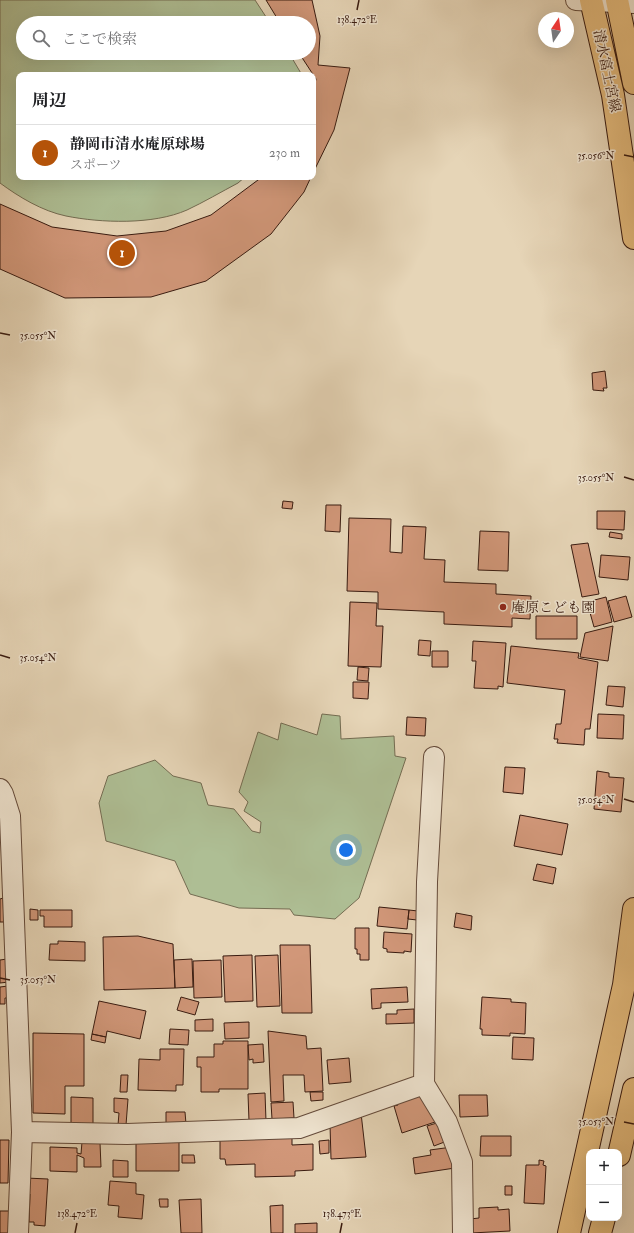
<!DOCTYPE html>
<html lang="ja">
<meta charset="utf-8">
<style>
body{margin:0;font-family:"IM FELL Double Pica","Noto Serif JP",serif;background:#f6f6f6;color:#202124}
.controls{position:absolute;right:12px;bottom:12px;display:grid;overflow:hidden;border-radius:8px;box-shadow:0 4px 16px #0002}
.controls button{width:36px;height:36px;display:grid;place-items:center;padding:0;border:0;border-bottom:1px solid #e0e0e0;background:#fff;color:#202124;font:20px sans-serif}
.compass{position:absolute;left:538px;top:12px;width:36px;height:36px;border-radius:50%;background:#fff;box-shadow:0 4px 16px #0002;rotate:13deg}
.you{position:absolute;left:346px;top:850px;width:14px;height:14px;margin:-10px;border:3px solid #fff;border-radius:50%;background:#1a73e8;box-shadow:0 0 0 6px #1a73e833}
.badge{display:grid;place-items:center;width:26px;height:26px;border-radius:50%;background:#b45309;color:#fff;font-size:13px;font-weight:700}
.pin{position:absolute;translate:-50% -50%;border:2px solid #fff;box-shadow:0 1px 4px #0006}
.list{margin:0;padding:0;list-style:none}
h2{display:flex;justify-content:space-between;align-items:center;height:52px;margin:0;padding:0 16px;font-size:17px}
h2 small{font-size:13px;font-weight:400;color:#757577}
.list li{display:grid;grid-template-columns:26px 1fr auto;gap:12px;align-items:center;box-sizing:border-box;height:56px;padding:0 16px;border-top:1px solid #e0e0e0}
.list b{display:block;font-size:15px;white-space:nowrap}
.list p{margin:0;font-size:13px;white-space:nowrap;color:#757577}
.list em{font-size:13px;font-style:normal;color:#757577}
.icon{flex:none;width:22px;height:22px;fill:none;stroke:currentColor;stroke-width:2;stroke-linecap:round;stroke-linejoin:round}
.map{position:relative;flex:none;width:634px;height:1233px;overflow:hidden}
.search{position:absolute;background:#fff;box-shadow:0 4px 16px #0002;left:16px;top:16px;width:300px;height:44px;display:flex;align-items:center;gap:10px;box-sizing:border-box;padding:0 14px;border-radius:22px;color:#757577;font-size:15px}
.panel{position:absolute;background:#fff;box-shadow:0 4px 16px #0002;left:16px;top:72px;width:300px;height:108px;border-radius:8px}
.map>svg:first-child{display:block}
</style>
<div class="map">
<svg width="634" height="1233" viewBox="0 0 634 1233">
<rect width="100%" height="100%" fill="#e6d5b7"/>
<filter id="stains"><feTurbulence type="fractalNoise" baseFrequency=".005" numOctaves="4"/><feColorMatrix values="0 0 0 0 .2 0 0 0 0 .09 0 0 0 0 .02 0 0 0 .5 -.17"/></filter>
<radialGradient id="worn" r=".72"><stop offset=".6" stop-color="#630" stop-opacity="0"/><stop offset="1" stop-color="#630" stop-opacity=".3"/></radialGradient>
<path fill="#aebe94" stroke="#746c52" d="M0 0H255L270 23H23V53H289L302 75H19V177H245L238 183C221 192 204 202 187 210 153 225 101 223 66 216 42 211 19 197 0 183Z
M322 714 340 716 341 739 394 736 395 756 406 758 359 898 335 919 294 915 290 909 239 908 190 894 175 861 106 841 99 803 108 776 155 760 173 776 201 783 208 805 234 809 252 831 260 833 261 822 244 811 248 802 239 792 258 732 278 740 281 723 317 735Z"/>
<path fill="#d19779" stroke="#391b10" d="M266 0H312L320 36 318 65 350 68 334 130 313 173V93L316 79 299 53H309V23H280Z
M262 177H311L304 192 271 234 206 281 151 297 65 298 0 269V204L52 227 117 236 166 231 211 215Z
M605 371 607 388H603L604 391 593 390 592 373Z
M283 501 293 502 292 509 282 508Z
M326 505H341L340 532 325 531Z
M597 511H625L624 530 597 529Z
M349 518 391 519 390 552 402 553 403 526 426 527 424 559 445 560 444 582 496 584V594L531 596 530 619 512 618V627L444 624V612L378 609V592L347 591Z
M480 531 509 532 508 571 478 570Z
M610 532 622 534V539L609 537Z
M588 543 599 594 582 597 571 545Z
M601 555 630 557 628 580 599 577Z
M626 596 632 617 614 622 608 601Z
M606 597 612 622 594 627 587 602Z
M350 602 377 603 376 626H383L381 667 348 666Z
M536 616H577V639H536Z
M613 626 608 661 580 657 585 633Z
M419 640 431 641 430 656 418 655Z
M473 641 506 643 503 687 498 686V689L474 688 476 661H472Z
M511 646 579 653 578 658 598 662 590 729H585L584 745 557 743 558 739H554L556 724H561L565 690 507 683Z
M432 651H448V667H432Z
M358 667 369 668 368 681 357 680Z
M353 682H369L368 699 353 698Z
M608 686 625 687 623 707 606 705Z
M598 714 624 715 623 739 597 738Z
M407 717 426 718 425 736 406 735Z
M505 767 525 768 523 794 503 792Z
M597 771 609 773V777L624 778 621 812 594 809Z
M520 815 568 824 562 855 514 846Z
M537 864 556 868 553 884 533 880Z
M3 898 4 922H0V899Z
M379 907 409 910 407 929 377 926Z
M30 909 38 910V920H30Z
M40 910H72V927H44V916H40Z
M409 910 418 911 417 920 408 919Z
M456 913 472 916 471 930 454 927Z
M355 928H369V960H360V954H357V949H355Z
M384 932 412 934 411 952 404 951V953L387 952V949L383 948Z
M138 936 173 944 175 988 104 990 103 937Z
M58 941 85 942V961L49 960 50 944H58Z
M280 945H310L312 1013H282Z
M252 955 253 1001 225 1002 223 956Z
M278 955 280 1006 257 1007 255 956Z
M7 959 9 982 0 983V960Z
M192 959 193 987 175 988 174 960Z
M221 960 222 997 194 998 193 961Z
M8 986 9 998H5V1004H0V987Z
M407 987 408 1002 381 1003V1008L372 1009 371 989Z
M181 997 199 1002 195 1015 177 1010Z
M482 997 511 999V1002L526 1003 525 1034 510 1033V1036L482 1035V1029H480Z
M99 1001 146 1011 140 1039 107 1031 106 1037 92 1034Z
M414 1009V1023L386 1024V1014H397V1010Z
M213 1019V1031H195V1020Z
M249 1022V1038L225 1039 224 1023Z
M170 1029 189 1030 188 1045 169 1044Z
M268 1031 306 1036 307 1049 321 1048 323 1091 305 1092 304 1075H283L284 1101 271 1102Z
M33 1033 84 1034V1086H65V1114L33 1113Z
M92 1034 106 1037 105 1043 91 1040Z
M513 1037 534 1038 533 1060 512 1059Z
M223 1041H248V1089H219V1092H201V1067H197V1057H214V1044H223Z
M263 1044 264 1062 253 1063V1059L249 1060 248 1045Z
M160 1049H184L183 1085H176V1091L138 1090 139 1059 160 1060Z
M349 1058 351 1082 329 1084 327 1060Z
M121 1075H128L127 1092H120Z
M420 1091 423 1102 430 1099 438 1121 402 1133 394 1106 398 1105 396 1099Z
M310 1092H323V1100L311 1101Z
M265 1093 266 1121H249L248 1094Z
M459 1095H487L488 1116 460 1117Z
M71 1097 93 1098V1124L71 1123Z
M114 1098 128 1099 126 1125H118L119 1113 114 1112Z
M293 1102 294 1118 272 1119 271 1103Z
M166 1112H185L186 1124H166Z
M361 1113 366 1157 331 1159 330 1125Z
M440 1122 447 1141 434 1146 427 1126Z
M481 1136H511V1156H480Z
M220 1137 292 1138V1145L313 1144V1170L295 1171V1176L255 1177V1164L226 1165 225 1159H220Z
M0 1140H9L8 1183H0Z
M179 1140V1171H136V1141Z
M329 1140V1153L320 1154 319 1141Z
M82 1142 100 1143 101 1167H84V1158L77 1155V1172L50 1171V1147L77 1148V1153L81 1154Z
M452 1147 455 1168 415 1174 413 1158 431 1155 430 1150Z
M182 1155H194L195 1163H182Z
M113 1160 128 1161V1177H113Z
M539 1160 544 1161 543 1165 546 1166 544 1204 524 1203 526 1165H539Z
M26 1178 48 1179 45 1226 34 1225V1222H29L30 1194 25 1193Z
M110 1181 136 1183V1194L144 1195 142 1219 118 1217 119 1206 108 1205Z
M505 1186H512V1195H505Z
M159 1199H168V1207H160Z
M201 1199 202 1233H181L179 1200Z
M283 1205V1233H271L270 1206Z
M498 1207V1210L509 1209 510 1231 471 1233 470 1219 479 1218V1208Z
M0 1211H10V1233H0Z
M317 1223V1233H295V1224Z"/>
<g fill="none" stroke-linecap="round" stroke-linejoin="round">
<defs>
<path id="minor" d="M576 0 634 3
M434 757 427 882 424 1084 447 1122 462 1162 463 1233
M0 789 3 794 10 816 22 1132 18 1233
M22 1132 127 1134 299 1128 424 1084"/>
<path id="major" d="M591 0 613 95 634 238
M617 0 634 83
M619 1155 634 1089
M569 1233 624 985 634 909
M600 1233 604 1218"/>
</defs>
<use href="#minor" stroke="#644a3a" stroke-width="22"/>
<use href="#major" stroke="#391b10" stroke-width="24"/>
<use href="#minor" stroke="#efe4d0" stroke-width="20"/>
<use href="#major" stroke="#e3ba7c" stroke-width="22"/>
</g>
<path fill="none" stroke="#391b10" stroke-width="1.5" d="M357 10 359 0M624 155 634 157M0 333 10 335M624 477 634 480M0 655 10 658M624 799 634 802M0 978 10 980M624 1122 634 1124M75 1233 77 1223M340 1233 342 1223"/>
<circle fill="#8f2418" stroke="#efe4d0" stroke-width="1.5" cx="503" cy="607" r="4"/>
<g text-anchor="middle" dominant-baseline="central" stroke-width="3" stroke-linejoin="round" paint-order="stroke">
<g font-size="14" fill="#391b10" stroke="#efe4d0">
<text transform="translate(607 71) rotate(78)">清水富士宮線</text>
</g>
<g font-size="14" fill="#391b10" stroke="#efe4d0" text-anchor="start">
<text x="511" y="607">庵原こども園</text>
</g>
</g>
<g font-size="10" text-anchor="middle" fill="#391b10" stroke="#efe4d0" stroke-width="3" stroke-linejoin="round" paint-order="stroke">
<text x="357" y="23">138.472°E</text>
<text x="596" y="159">35.056°N</text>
<text x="38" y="339">35.055°N</text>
<text x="596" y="481">35.055°N</text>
<text x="38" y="661">35.054°N</text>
<text x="596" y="803">35.054°N</text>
<text x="38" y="983">35.053°N</text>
<text x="596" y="1125">35.053°N</text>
<text x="77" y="1217">138.472°E</text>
<text x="342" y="1217">138.473°E</text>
</g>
<rect width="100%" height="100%" filter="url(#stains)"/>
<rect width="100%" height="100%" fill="url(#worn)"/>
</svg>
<div class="controls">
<button>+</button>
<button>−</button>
</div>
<svg class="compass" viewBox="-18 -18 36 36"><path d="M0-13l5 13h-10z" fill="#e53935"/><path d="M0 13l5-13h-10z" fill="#757577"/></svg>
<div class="you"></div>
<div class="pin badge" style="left:122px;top:253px">1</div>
<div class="search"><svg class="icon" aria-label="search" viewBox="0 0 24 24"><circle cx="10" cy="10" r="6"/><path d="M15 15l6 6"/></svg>ここで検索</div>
<section class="panel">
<h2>周辺<small></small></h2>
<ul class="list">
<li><span class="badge">1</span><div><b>静岡市清水庵原球場</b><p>スポーツ</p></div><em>230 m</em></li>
</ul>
</section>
</div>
